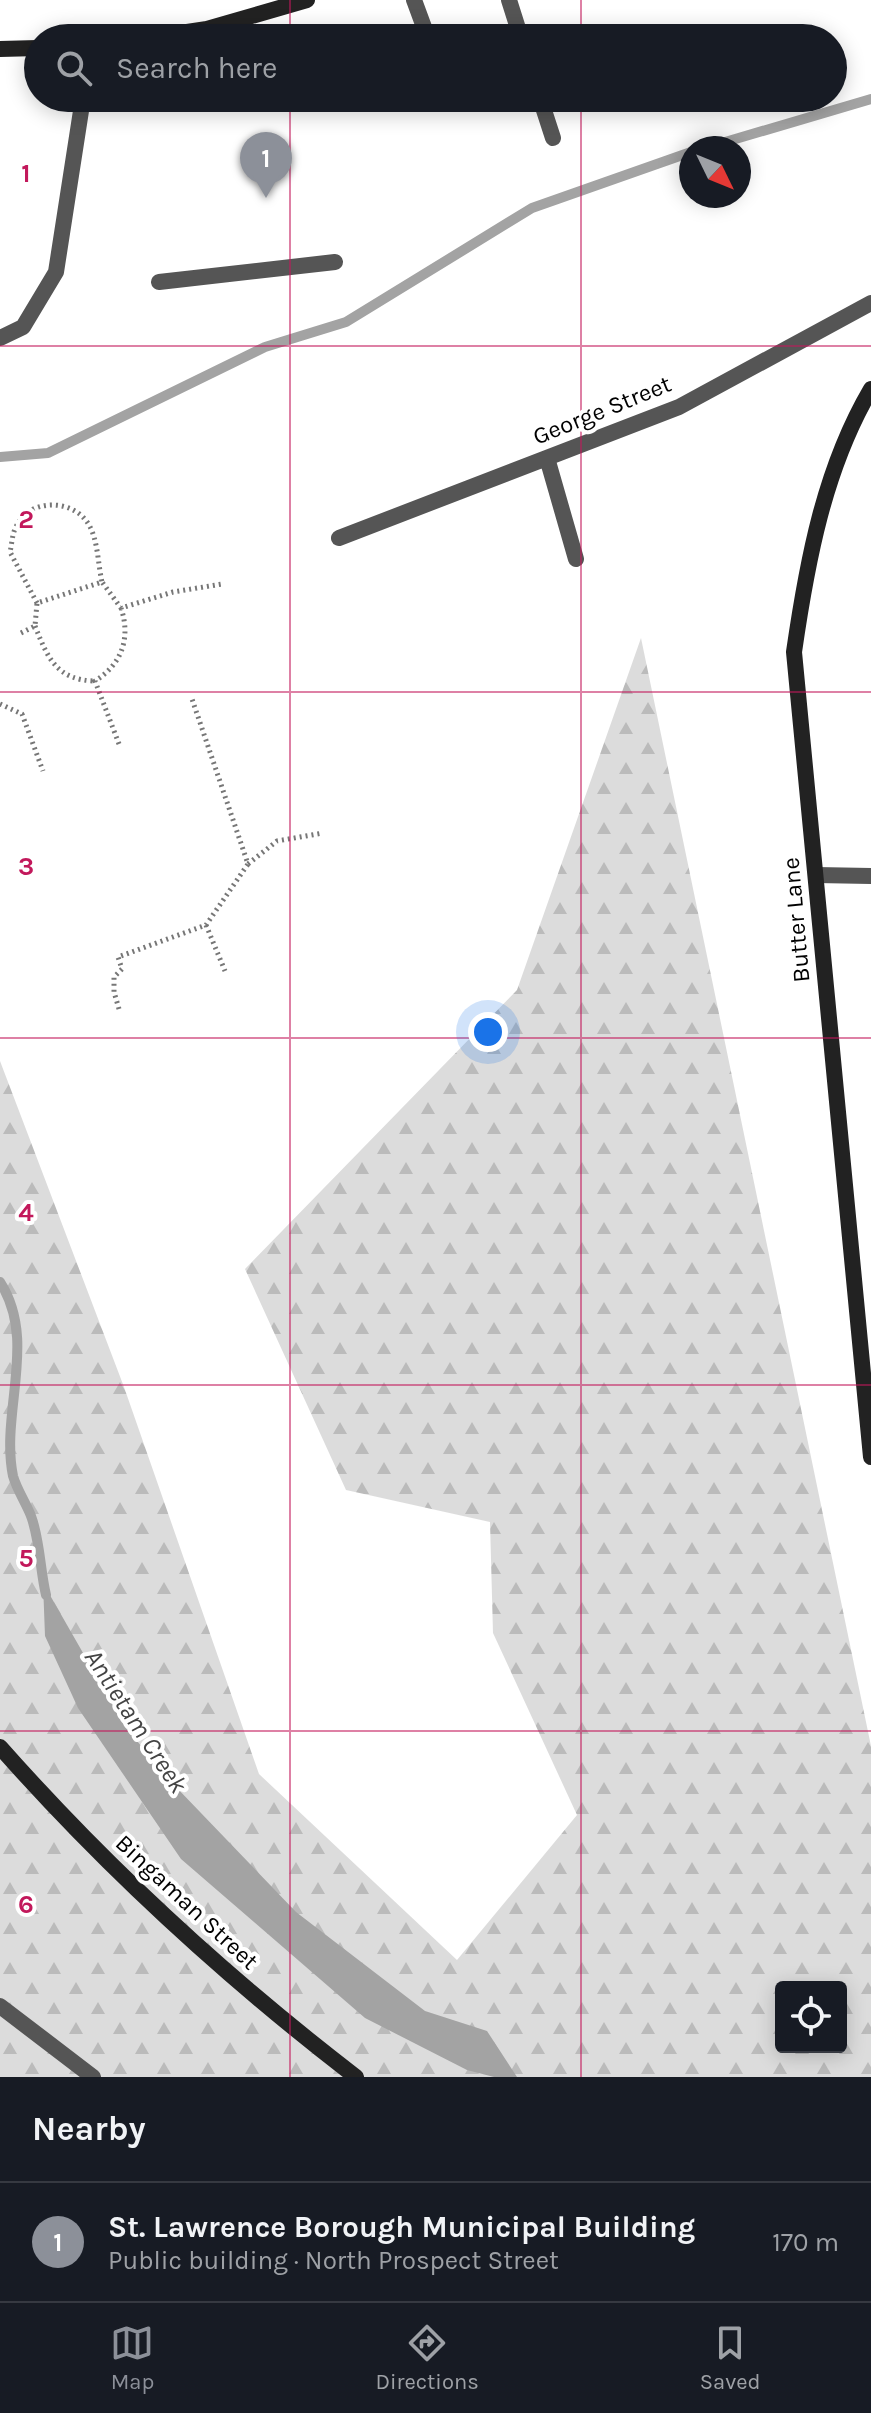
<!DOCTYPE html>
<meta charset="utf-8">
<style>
body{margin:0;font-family:Karla,sans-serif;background:#20242c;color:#f1f3f6}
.controls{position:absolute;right:24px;bottom:24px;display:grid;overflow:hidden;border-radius:8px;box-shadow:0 4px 20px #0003}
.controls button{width:72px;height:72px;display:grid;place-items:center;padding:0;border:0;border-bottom:2px solid #363941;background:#171b24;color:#f1f3f6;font:40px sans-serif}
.compass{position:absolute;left:679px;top:136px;width:72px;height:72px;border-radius:50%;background:#171b24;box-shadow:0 4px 20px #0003;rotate:133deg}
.you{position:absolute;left:488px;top:1032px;width:28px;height:28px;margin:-20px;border:6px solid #fff;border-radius:50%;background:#1a73e8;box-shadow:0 0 0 12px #1a73e833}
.badge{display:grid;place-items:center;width:52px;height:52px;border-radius:50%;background:#8c9099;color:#fff;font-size:26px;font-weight:700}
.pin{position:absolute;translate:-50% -66px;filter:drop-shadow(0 2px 4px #0008)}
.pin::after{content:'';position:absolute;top:42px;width:28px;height:24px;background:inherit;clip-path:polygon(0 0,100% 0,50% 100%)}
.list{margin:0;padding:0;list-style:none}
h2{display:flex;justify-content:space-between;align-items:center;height:104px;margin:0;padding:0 32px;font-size:34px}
h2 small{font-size:26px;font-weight:400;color:#9ea1a6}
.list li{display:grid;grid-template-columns:52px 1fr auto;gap:24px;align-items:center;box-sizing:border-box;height:120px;padding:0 32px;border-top:2px solid #363941}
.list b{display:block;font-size:30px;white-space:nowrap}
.list p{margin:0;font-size:26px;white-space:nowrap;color:#9ea1a6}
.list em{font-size:26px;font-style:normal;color:#9ea1a6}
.icon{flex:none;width:44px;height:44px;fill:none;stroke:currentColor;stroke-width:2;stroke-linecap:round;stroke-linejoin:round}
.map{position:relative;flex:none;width:871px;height:2077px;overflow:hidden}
.search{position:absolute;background:#171b24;box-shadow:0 4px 20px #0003;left:24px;right:24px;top:24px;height:88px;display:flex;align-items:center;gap:20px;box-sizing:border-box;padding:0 28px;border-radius:44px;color:#9ea1a6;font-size:30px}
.sheet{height:224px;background:#171b24}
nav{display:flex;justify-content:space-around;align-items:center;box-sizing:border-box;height:112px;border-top:2px solid #363941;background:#171b24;font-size:22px;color:#9ea1a6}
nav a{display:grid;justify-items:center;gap:4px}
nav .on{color:#8c9099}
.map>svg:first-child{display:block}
</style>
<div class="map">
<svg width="871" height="2077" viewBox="0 0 871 2077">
<defs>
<pattern id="forest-firs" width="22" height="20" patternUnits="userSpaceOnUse" patternTransform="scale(2)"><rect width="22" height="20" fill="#dcdcdc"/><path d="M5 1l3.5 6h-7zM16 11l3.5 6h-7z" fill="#bbb"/></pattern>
</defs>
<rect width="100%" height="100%" fill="#fff"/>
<path fill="url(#forest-firs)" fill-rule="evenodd" d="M641 638 871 1746V2077H0V1061L124 1387 259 1774 457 1960 577 1815 493 1633 490 1522 346 1490 245 1269 517 990ZM781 1987H841V2047H781Z"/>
<path fill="#a3a3a3" d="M43 1583 126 1728 176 1787 296 1912 425 2011 487 2031 517 2077H494L467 2070 365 2018 181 1859 78 1708 45 1636Z"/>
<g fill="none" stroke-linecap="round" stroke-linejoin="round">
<path stroke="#a3a3a3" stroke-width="10" d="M705 148 871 99
M0 457 48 453 265 347 346 322 532 208 691 152
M0 1282C38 1341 0 1412 13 1476 17 1490 26 1503 31 1516 40 1540 40 1570 46 1595"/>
<path stroke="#777" stroke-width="5" stroke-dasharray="2 4" stroke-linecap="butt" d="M37 603 10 552C12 544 12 534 16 527 28 498 74 498 89 525 98 540 98 565 102 582
M35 626C48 659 57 680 95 681
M21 633 35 626 37 603 102 582 121 608 173 592 222 584
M0 704 22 714 43 771
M119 744 95 681C122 664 131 638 121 608
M248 864 277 841 323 833
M206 925 225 971
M119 1009 114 992V977L122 969 118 957 206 925 248 864 192 699"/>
<path stroke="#555" stroke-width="16" d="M414 0 428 38
M509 0 521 38
M451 98H456
M540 98 553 138
M159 282 335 262
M0 338 23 327 56 272 83 98
M547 458 576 559
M339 538 679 407 871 303
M0 2006 93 2077"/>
<path stroke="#555" stroke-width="16" d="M816 875 871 876"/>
<path stroke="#222" stroke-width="16" d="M147 38 207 29 307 0
M0 49 38 48
M871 389C824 469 807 562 794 652L871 1457
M0 1747C108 1869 227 1978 356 2077"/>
</g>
<path fill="none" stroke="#c2185b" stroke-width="2" stroke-opacity="0.55" d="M290 0V38M581 0V38M290 98V2077M581 98V2077M0 346H871M0 692H871M0 1038H871M0 1385H871M0 1731H871"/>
<g text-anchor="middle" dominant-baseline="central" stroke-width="8" stroke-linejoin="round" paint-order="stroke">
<g font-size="24" fill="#000" stroke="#fff">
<text transform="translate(602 410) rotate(-22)">George Street</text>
<text transform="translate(796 920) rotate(-95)">Butter Lane</text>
<text transform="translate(187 1902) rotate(43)">Bingaman Street</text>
</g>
<g font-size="26" font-style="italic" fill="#444" stroke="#fff">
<text transform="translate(136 1721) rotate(57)">Antietam Creek</text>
</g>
</g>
<g font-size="26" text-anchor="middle" font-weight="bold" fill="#c2185b" stroke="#fff" stroke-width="8" stroke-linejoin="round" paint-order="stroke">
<text x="26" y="182">1</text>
<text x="26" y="528">2</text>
<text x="26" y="875">3</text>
<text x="26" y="1221">4</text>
<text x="26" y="1567">5</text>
<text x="26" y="1913">6</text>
</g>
</svg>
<div class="controls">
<button><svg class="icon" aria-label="locate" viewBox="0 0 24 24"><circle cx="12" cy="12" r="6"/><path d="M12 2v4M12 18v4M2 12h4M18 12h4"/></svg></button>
</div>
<svg class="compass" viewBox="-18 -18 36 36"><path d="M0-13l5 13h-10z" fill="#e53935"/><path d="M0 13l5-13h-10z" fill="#9ea1a6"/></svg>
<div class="you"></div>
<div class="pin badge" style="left:266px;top:198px">1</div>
<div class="search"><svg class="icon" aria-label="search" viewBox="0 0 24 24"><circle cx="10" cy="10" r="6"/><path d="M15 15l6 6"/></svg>Search here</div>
</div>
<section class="sheet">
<h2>Nearby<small></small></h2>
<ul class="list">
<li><span class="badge">1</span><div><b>St. Lawrence Borough Municipal Building</b><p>Public building · North Prospect Street</p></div><em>170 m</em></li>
</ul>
</section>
<nav>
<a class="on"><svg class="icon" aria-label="map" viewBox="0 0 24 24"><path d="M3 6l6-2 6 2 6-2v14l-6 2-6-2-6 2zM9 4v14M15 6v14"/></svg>Map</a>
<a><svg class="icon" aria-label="directions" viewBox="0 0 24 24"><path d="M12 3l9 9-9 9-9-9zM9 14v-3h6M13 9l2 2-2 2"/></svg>Directions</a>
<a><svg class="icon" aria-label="saved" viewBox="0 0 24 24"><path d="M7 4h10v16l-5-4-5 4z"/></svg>Saved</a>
</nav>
